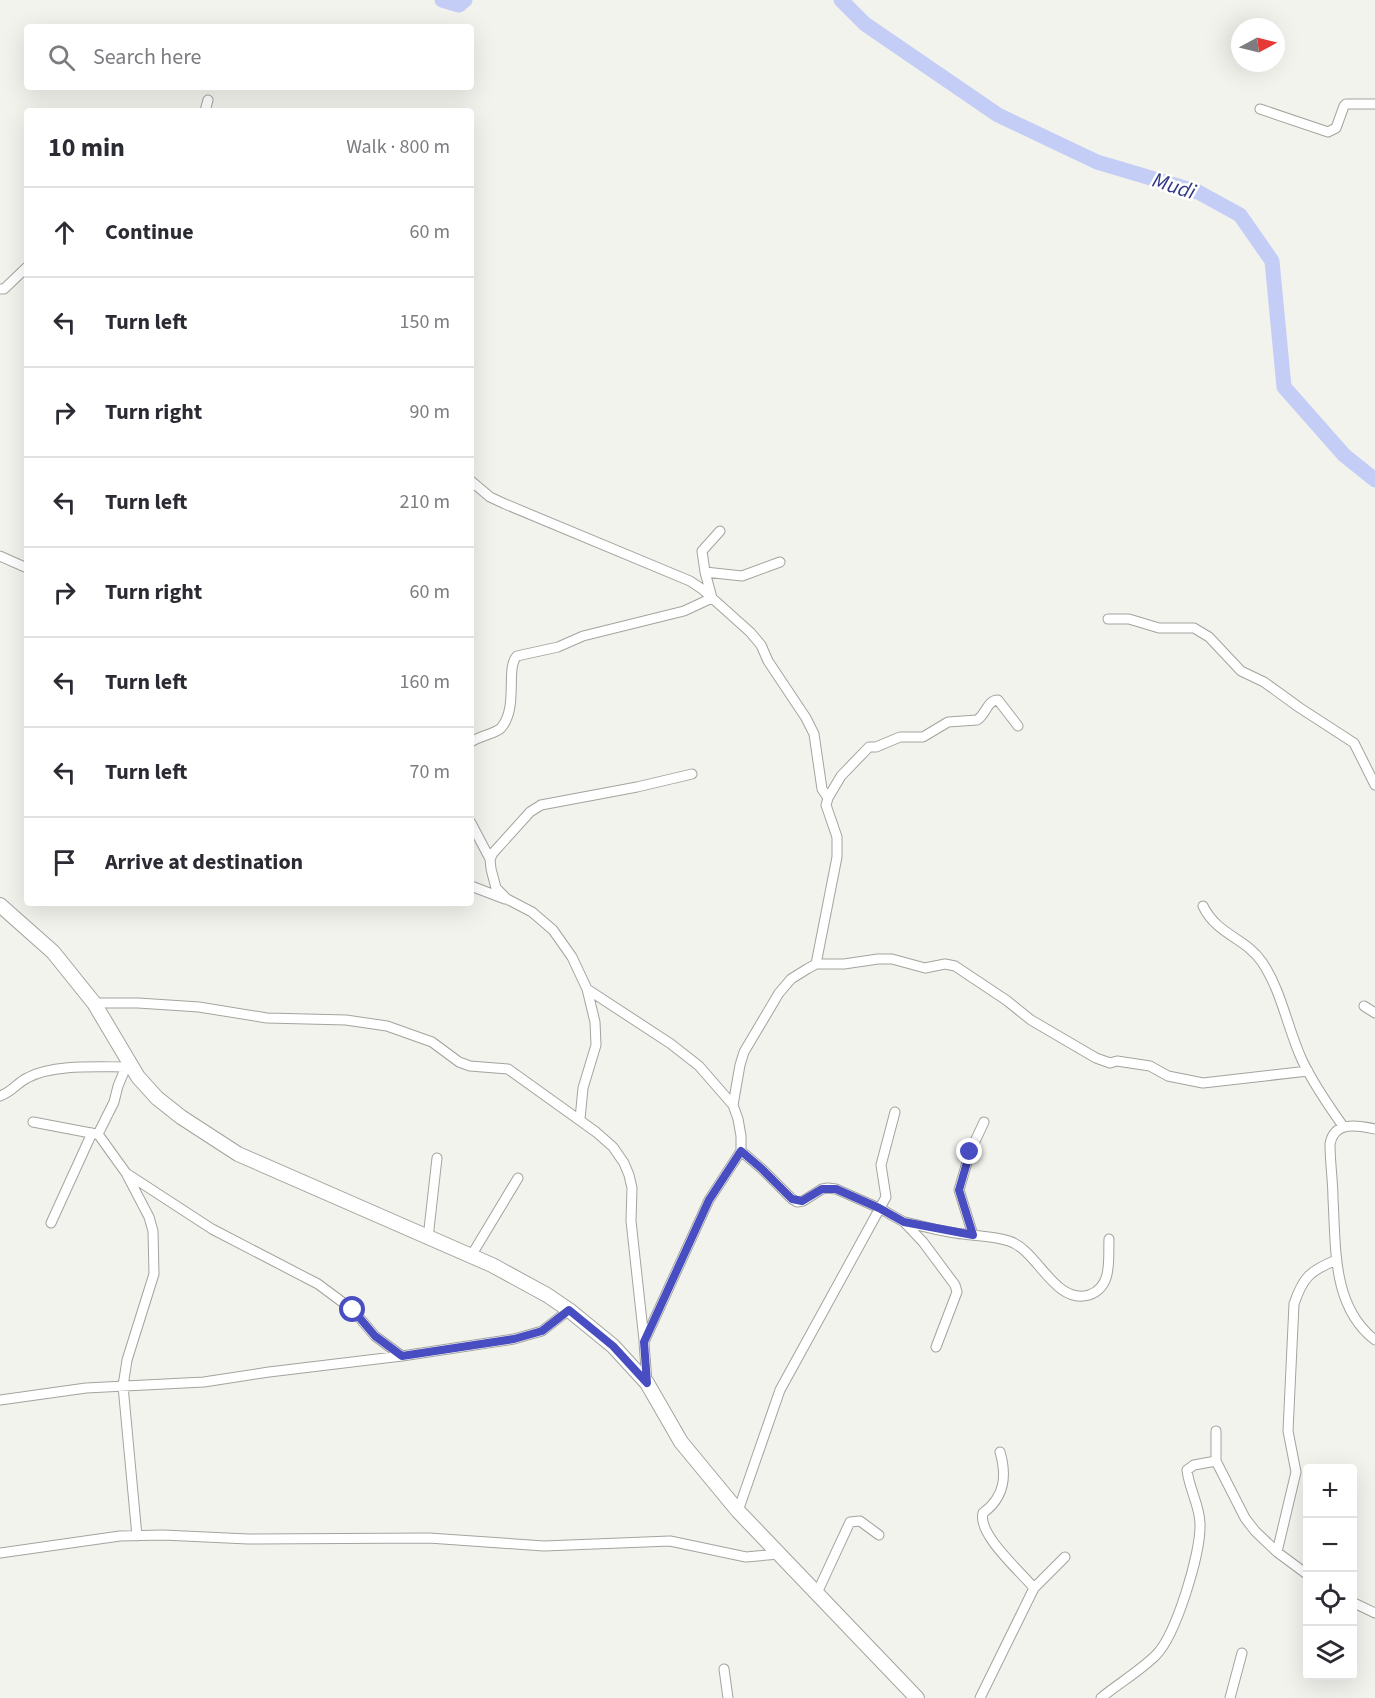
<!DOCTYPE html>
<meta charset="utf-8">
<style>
body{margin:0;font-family:"Source Sans 3",sans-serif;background:#f7f7f7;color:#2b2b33}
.controls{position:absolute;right:18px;bottom:18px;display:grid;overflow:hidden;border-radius:6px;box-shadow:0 6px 24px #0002}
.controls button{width:54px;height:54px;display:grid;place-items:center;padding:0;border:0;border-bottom:2px solid #e1e1e2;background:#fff;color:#2b2b33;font:30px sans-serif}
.compass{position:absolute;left:1231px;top:18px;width:54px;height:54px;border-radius:50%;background:#fff;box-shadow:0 6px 24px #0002;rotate:83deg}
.stop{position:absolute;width:18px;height:18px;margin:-14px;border:4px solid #484dc2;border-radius:50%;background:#fff}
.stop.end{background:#484dc2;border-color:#fff;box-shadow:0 2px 6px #0008}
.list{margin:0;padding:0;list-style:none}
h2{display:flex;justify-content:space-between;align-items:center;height:78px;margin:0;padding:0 24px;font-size:26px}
h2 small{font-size:20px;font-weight:400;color:#7c7c81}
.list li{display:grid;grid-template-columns:39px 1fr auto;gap:18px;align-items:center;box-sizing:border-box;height:90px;padding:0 24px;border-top:2px solid #e1e1e2}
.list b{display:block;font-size:22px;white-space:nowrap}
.list em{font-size:20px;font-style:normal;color:#7c7c81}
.icon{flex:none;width:33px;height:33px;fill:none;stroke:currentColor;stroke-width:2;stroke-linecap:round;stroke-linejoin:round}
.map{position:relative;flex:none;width:1375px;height:1698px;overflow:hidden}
.search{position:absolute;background:#fff;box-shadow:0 6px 24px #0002;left:24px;top:24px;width:450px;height:66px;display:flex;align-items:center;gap:15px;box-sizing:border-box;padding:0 21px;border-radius:6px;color:#7c7c81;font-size:22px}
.panel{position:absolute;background:#fff;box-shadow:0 6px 24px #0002;left:24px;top:108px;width:450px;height:798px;border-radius:6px}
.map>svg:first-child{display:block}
</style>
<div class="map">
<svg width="1375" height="1698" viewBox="0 0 1375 1698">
<rect width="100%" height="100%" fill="#f2f3ed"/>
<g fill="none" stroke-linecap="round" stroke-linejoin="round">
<path stroke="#c4cdf6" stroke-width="15" d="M442 0 459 5 465 0
M841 0 865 24 998 115 1097 162 1198 192 1240 215 1272 261 1284 387 1344 455 1375 480"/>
<defs>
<path id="street" d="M1260 109 1328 132 1336 128 1344 106 1346 104H1375
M205 111 208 100
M0 289H4L27 267
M471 481 490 497 505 504 690 581 702 589 750 632 761 645 768 661 806 718 814 734 822 789 828 798 826 805 837 837V857L816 964
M0 556 27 568
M705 572 702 551 720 531
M1108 619H1129L1159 628H1194L1209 637 1241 671 1264 682 1300 708 1354 743 1375 785
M471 742C479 736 495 734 501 728 519 707 505 668 517 656L558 647 583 636 684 611 712 598 705 572 742 576 780 562
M828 798 841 776 869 747H876L900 737H923L948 722 977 720C986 715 987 700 998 700L1018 726
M471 823 490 859
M471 886 505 899
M1203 906C1217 935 1246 938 1262 962 1282 992 1287 1027 1302 1060 1313 1083 1328 1105 1343 1126
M94 1003H138L199 1007 267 1018 346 1020 387 1026 432 1042 459 1062 470 1066 508 1069 596 1132 613 1147 624 1163 629 1175 632 1188 631 1221 644 1340
M1364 1006 1375 1013
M128 1062 118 1086 114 1102 98 1134 126 1173 149 1217 153 1231 154 1274 127 1360 123 1386 137 1536
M0 1096C12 1092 17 1083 27 1078 53 1064 97 1067 126 1067
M733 1105 740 1065 744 1052 779 993 791 979 807 969 816 964H844L878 959H892L925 968 945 964 955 966 1006 1000 1031 1020 1096 1058 1110 1063 1117 1061 1150 1066 1168 1076 1203 1083 1308 1071
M580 1119 583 1088 596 1045 595 1022 587 989
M33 1122 96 1134
M1375 1129C1357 1125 1334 1121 1330 1144 1330 1163 1333 1181 1333 1199 1336 1248 1332 1307 1375 1340
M741 1151 762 1169 792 1199 797 1202 803 1201 822 1189 828 1188 836 1189 879 1208 904 1222 923 1242 955 1285 957 1292 936 1347
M126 1173 212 1229 318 1284 353 1310 375 1336 402 1356
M904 1222C923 1226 943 1232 963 1234 978 1236 994 1236 1009 1241 1038 1250 1054 1305 1089 1295 1113 1287 1108 1259 1109 1239
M51 1223 92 1133
M973 1235 959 1190 970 1152 984 1122
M428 1238 437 1158
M471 1256 518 1178
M647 1383 644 1342 709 1200 741 1151V1136L738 1119 733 1105 699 1066 671 1044 587 989 572 957 553 930 532 912 507 899 496 888 491 869 490 859 493 853 530 812 541 805 637 787 692 774
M0 1400 86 1388 204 1382 269 1372 402 1356 514 1339 542 1331 569 1310
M1216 1431V1461L1245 1518 1255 1531 1277 1552 1308 1575
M1000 1452C1007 1476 1005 1497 983 1513 977 1534 1021 1572 1034 1588
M738 1511 780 1390 886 1197 881 1165 895 1112
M1277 1552 1296 1472 1288 1431 1294 1304C1303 1277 1310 1271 1336 1260
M0 1553 120 1536 163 1535 248 1539 429 1538 544 1546 670 1541 746 1557 779 1554
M817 1593 850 1522 860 1521 879 1535
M1352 1602 1375 1613
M724 1669 728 1698
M980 1698 1034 1588 1065 1557
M1101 1698C1119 1683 1140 1671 1156 1655 1176 1635 1201 1553 1200 1524 1200 1506 1189 1489 1187 1470L1194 1465 1216 1461
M1230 1698 1242 1653"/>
<path id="secondary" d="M0 905 53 952 94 1003 138 1077 157 1098 181 1117 238 1154 492 1265 547 1295 569 1310 613 1346 647 1383 681 1442 738 1511 917 1698"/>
</defs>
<use href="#street" stroke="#a3a49e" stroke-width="11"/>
<use href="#secondary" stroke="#a3a49e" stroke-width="16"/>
<use href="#street" stroke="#fff" stroke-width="9"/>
<use href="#secondary" stroke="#fff" stroke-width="14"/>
</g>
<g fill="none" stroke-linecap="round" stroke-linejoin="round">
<path stroke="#484dc2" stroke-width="8" d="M353 1310 375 1336 402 1356 514 1339 542 1331 569 1310 613 1346 647 1383 644 1342 709 1200 741 1151 762 1169 792 1199 802 1201 822 1189H836L879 1208 904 1222 973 1235 959 1190 970 1152"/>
</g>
<g text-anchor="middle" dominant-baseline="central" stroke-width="5" stroke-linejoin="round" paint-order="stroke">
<g font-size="22" font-style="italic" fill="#333885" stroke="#fffffe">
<text transform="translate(1174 186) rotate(18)">Mudi</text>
</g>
</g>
</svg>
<div class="controls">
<button>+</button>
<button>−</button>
<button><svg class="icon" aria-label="locate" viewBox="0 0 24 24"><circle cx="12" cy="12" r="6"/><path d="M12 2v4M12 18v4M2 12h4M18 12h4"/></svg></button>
<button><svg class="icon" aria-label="layers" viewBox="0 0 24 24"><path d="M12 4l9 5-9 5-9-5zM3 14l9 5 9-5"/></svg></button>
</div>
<svg class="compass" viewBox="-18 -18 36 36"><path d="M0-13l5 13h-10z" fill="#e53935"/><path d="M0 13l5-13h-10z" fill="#7c7c81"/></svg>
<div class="stop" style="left:353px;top:1310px"></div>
<div class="stop end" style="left:970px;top:1152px"></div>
<div class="search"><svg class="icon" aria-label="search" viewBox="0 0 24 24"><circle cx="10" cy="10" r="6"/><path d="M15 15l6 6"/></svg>Search here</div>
<section class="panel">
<h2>10 min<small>Walk · 800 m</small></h2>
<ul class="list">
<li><svg class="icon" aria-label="ahead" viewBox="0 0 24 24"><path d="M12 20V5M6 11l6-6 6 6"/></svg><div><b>Continue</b></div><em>60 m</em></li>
<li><svg class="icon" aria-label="left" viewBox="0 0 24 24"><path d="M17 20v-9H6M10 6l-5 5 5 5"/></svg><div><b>Turn left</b></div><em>150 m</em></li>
<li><svg class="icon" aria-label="right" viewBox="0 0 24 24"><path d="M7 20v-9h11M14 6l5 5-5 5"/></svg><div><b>Turn right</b></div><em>90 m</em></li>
<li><svg class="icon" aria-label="left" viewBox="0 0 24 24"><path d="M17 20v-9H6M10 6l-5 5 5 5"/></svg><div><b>Turn left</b></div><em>210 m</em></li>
<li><svg class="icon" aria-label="right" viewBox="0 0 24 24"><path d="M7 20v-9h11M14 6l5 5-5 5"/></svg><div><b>Turn right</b></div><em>60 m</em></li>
<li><svg class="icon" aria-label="left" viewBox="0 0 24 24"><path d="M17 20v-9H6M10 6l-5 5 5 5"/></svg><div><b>Turn left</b></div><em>160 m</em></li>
<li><svg class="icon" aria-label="left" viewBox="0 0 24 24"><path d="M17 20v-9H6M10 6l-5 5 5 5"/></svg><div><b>Turn left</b></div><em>70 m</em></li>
<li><svg class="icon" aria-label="arrive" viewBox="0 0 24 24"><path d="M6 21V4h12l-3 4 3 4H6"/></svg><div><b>Arrive at destination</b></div></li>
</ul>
</section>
</div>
